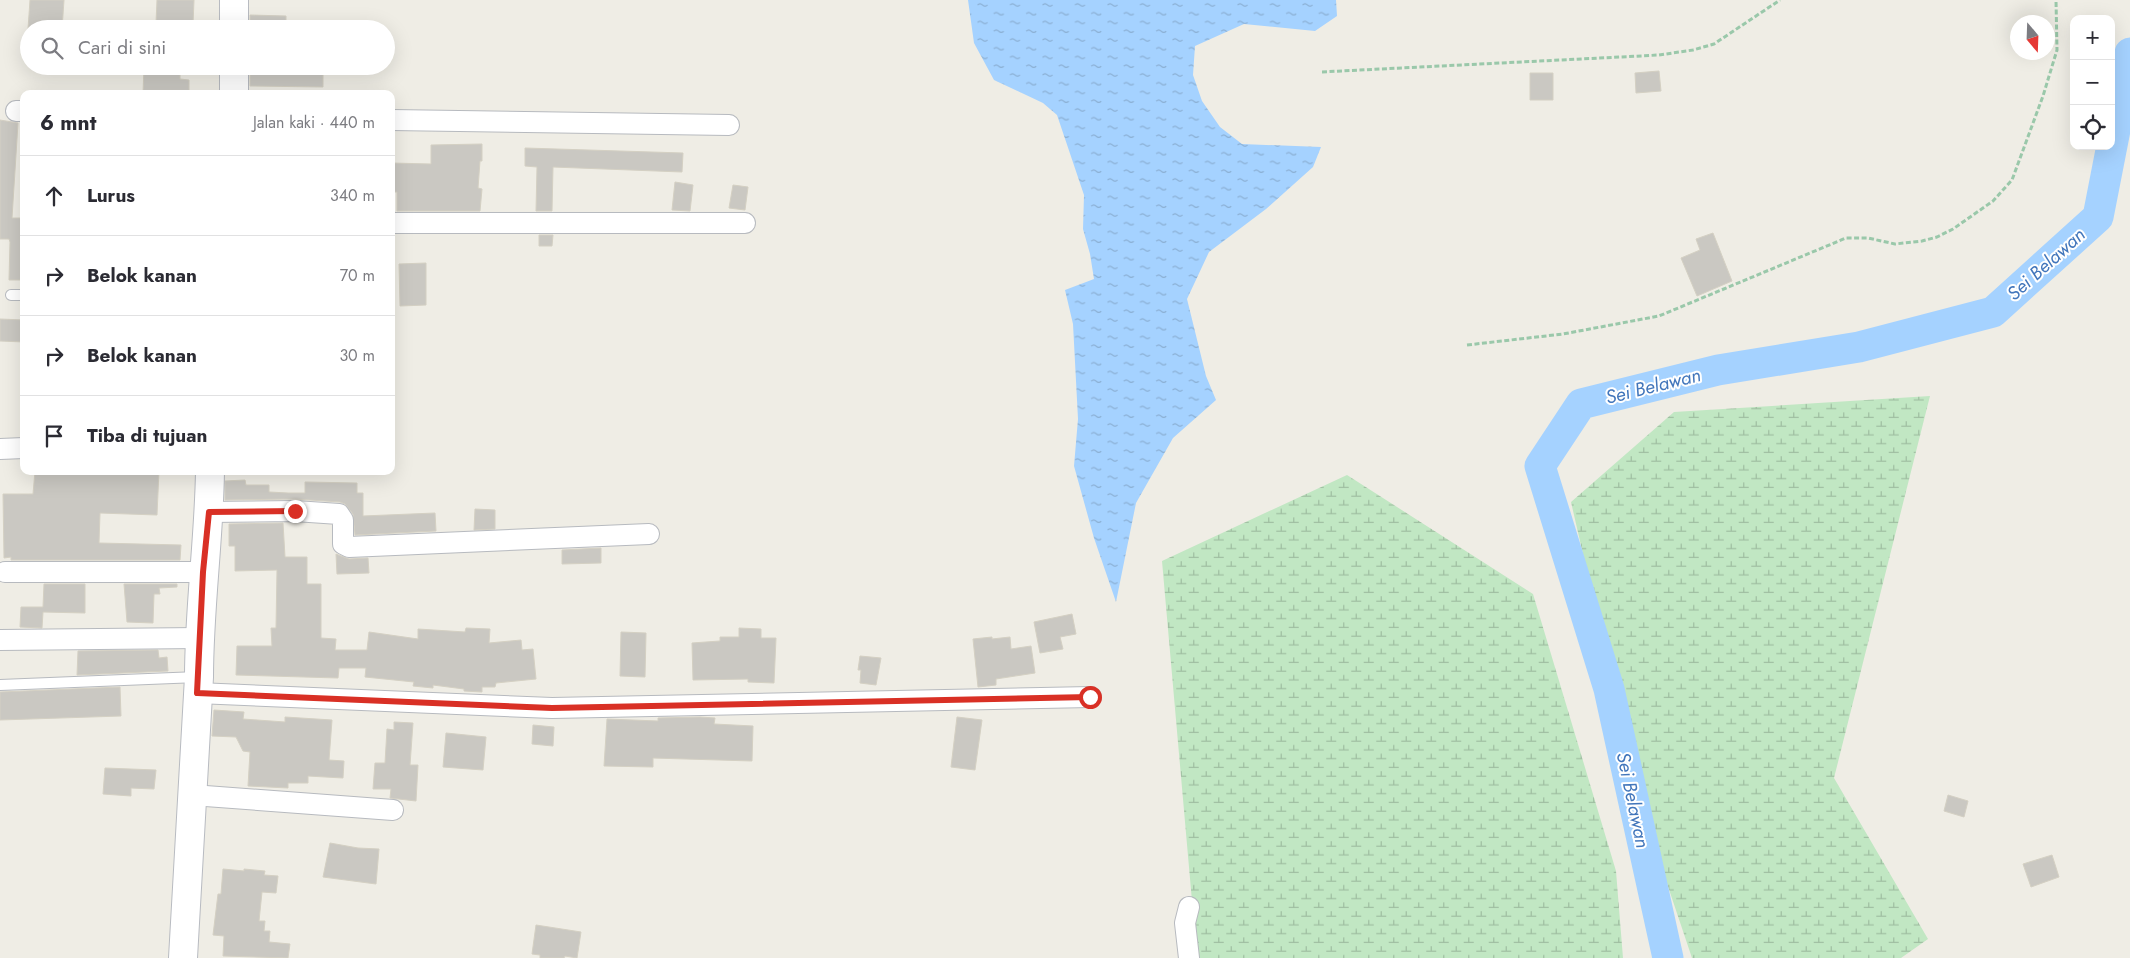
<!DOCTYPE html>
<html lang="id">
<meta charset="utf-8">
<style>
body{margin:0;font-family:Jost,sans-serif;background:#f7f7f7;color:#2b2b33}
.controls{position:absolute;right:15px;top:15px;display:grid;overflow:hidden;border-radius:10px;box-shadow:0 5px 20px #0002}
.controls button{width:45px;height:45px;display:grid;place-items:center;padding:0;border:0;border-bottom:1px solid #e1e1e2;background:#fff;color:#2b2b33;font:25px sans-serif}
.compass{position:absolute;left:2010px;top:15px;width:45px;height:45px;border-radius:50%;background:#fff;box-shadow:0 5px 20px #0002;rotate:161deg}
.stop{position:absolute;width:15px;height:15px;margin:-11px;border:4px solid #d93025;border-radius:50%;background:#fff}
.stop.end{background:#d93025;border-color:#fff;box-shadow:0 1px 5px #0008}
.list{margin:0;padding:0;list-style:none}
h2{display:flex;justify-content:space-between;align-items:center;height:65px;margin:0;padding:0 20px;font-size:21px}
h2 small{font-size:16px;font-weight:400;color:#7c7c81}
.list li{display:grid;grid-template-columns:32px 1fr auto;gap:15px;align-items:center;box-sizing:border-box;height:80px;padding:0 20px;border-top:1px solid #e1e1e2}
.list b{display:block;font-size:19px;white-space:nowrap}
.list em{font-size:16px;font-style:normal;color:#7c7c81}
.icon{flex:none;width:28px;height:28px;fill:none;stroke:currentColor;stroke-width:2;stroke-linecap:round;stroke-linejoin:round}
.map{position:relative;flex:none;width:2130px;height:958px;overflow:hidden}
.search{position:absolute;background:#fff;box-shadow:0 5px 20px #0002;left:20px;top:20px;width:375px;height:55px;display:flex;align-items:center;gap:12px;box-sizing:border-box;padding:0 18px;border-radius:28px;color:#7c7c81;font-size:19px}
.panel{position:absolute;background:#fff;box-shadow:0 5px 20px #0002;left:20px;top:90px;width:375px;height:385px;border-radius:10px}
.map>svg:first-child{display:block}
</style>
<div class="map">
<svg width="2130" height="958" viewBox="0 0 2130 958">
<defs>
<pattern id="wetland-marsh" width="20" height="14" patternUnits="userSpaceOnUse" patternTransform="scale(1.25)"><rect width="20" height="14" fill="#c1e7c3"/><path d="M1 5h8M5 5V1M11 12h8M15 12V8" fill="none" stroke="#a0bfa2"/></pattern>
<pattern id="water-ripples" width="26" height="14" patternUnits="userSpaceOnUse" patternTransform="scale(1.25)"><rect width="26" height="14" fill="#a5d2ff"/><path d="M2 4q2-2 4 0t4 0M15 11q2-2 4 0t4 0" fill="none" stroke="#8aaed2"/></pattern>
</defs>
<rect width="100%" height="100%" fill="#efede5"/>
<path fill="url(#wetland-marsh)" d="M1930 396 1834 778 1928 939 1901 958H1692L1641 806 1571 502 1674 412Z
M1347 475 1533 594 1616 871 1623 958H1197L1162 561Z"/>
<path fill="url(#water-ripples)" d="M968 0H1336L1337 16 1315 31 1244 24 1195 46 1193 75 1202 101 1220 127 1242 144 1321 147 1313 167 1266 209 1209 252 1187 299 1206 376 1216 400 1173 438 1136 503 1116 602 1094 538 1074 466 1078 419 1073 324 1065 290 1094 279 1090 254 1083 229 1084 195 1057 115 1043 103 994 80 974 43Z"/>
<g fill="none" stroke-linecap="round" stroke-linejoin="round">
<path stroke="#a5d2ff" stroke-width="31" d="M1668 958 1609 689 1540 466 1581 404 1718 370 1859 347 1993 312 2098 217 2130 53"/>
</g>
<path fill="#cac8c2" stroke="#d4d0c3" d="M30 0H64L62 29H28Z
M157 0H194L193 24 156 23Z
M250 15 286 16V29L250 28Z
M144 66H180V79L189 80V94H143Z
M250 66H323V87L250 86Z
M1659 71 1661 91 1636 93 1635 73Z
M1530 73H1553V100H1530Z
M0 120 18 123 12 218H24V280H9L10 242 9 239H0Z
M482 144V161H480L478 188 482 189 480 211H397V192H391V163L431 164V145Z
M525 148 683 153 682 172 553 167 552 211H536L537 167 525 166Z
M675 182 693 185 690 211 672 210Z
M733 185 748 187 745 210 729 208Z
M1713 233 1732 281 1697 296 1681 258 1700 250 1696 239Z
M539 235H553L552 246H539Z
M426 263V305L400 306 399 264Z
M0 319 24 320V342L0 341Z
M35 471H159L157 515 100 513 99 543 181 545 180 560H11V557L4 558 3 494H33Z
M245 480 246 485H269V492L288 493H305V482L357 483V493H363V516L435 513 436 531 355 535 353 514 345 504 340 502 295 499 225 500V481Z
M475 509 495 510V529L474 530Z
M283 523 285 557H307V584H321V638L336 639 335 650H367L369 632 418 639V629L465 632 466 628 490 629 489 643 521 640 522 650 533 649 536 679 496 683 495 687H482V692L464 691V689L433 685V688L413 686 414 682 365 677 366 668H339L338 678 236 675 237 646H272L271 628H276L277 570 235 571V546H229V524Z
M601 548V563L562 564V550Z
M336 554 349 559 368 558 369 573 337 574Z
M44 584H85V613L43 612 42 628 20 627 21 607H43Z
M124 584H177V587L159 588 160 594H154L153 623 127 622Z
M1072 614 1076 634 1060 637 1063 649 1040 653 1034 622Z
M739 628 761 629V638H776L774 683 748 682V679L693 680 692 643 720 641V637H739Z
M621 632 646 633 645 677 620 676Z
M992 637V639L1010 637 1011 649 1031 646 1035 673 996 679V685L978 687 973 639Z
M158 650 159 658 167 657 168 671 77 675 78 651Z
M860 656 881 658 876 685 860 683 861 670H858Z
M120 687 121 716 0 720V692Z
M214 710 244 712 243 719 285 722V717L332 720 329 760 344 761 343 778 308 776V783H288V788L248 786 250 752 243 751 236 737 212 736Z
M700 717 715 718 714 724 753 726 752 761 653 758V767L604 766 607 719 658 721V718Z
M957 717 982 720 975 770 951 767Z
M394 722 413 723 410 765H418L416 801 390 798 391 789H373L375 763H385L387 729 394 730Z
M533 725 554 727 553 746 532 744Z
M446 733 486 737 483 770 443 767Z
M105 768 156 770 154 789 131 788V796L103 794Z
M1948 795 1968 801 1964 817 1944 811Z
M330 843 358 848 379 849 376 884 323 877Z
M2052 855 2059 877 2031 887 2023 864Z
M223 869 244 871V869L265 871 264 875 278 876 276 893 262 892 259 921H265L264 931H270L269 942 290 944 288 958 223 956 224 936 213 935 218 894H221Z
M536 925 581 932 577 958 565 956 564 958H540V955L532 954Z"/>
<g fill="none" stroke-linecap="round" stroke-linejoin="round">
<defs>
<path id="lane" d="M11 295H24
M0 685 198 677"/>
<path id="street" d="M16 111H24
M391 120 729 125
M391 223H745
M0 449 24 448
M209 512 295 511 339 514 343 520V544L349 547 649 534
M5 572H203
M0 640 199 638
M197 693 552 708 1091 697
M192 795 393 810
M1189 958 1185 923 1189 907"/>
<path id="secondary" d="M234 29V0
M234 94V66
M183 958 199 677C199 608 209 540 210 471"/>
</defs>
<use href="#lane" stroke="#b7babf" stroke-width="12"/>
<use href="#street" stroke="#b7babf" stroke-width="22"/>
<use href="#secondary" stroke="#b8bbc1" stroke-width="30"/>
<path stroke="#9ac8aa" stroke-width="3" stroke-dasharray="5 2.5" stroke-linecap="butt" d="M1322 72 1659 55 1693 50 1714 44 1780 0
M1467 345 1563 334 1659 316 1846 238H1868L1895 244 1922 241 1937 237 1953 229 1993 201 2012 180 2043 96 2057 50 2056 0"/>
<use href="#lane" stroke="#fff" stroke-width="10"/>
<use href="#street" stroke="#fff" stroke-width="20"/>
<use href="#secondary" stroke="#fff" stroke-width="28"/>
</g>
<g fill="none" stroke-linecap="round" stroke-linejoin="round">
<path stroke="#d93025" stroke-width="6" d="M295 511 209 512 203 572 197 693 552 708 1090 697"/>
</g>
<g text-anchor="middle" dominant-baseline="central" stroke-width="4" stroke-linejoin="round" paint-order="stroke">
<g font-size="19" font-style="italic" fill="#4276bb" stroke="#fff">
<text transform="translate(2046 264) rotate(-42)">Sei Belawan</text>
<text transform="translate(1653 386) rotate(-14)">Sei Belawan</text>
<text transform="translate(1633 800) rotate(78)">Sei Belawan</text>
</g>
</g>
</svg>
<div class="controls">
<button>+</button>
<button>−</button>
<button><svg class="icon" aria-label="locate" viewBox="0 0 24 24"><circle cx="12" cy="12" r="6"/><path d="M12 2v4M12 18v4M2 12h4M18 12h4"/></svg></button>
</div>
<svg class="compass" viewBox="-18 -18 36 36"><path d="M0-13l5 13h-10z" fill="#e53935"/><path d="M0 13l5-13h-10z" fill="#7c7c81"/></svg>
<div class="stop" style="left:1090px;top:697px"></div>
<div class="stop end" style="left:295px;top:511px"></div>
<div class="search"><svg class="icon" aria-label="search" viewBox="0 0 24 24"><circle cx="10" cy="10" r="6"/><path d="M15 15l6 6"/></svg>Cari di sini</div>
<section class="panel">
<h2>6 mnt<small>Jalan kaki · 440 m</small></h2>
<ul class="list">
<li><svg class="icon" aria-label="ahead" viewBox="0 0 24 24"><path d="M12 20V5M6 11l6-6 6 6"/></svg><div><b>Lurus</b></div><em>340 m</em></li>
<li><svg class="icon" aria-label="right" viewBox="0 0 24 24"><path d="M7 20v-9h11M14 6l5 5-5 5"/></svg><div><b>Belok kanan</b></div><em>70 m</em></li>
<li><svg class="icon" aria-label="right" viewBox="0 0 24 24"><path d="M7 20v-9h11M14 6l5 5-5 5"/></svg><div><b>Belok kanan</b></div><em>30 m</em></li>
<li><svg class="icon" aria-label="arrive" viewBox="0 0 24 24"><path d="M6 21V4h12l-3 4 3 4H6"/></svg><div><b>Tiba di tujuan</b></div></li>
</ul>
</section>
</div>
